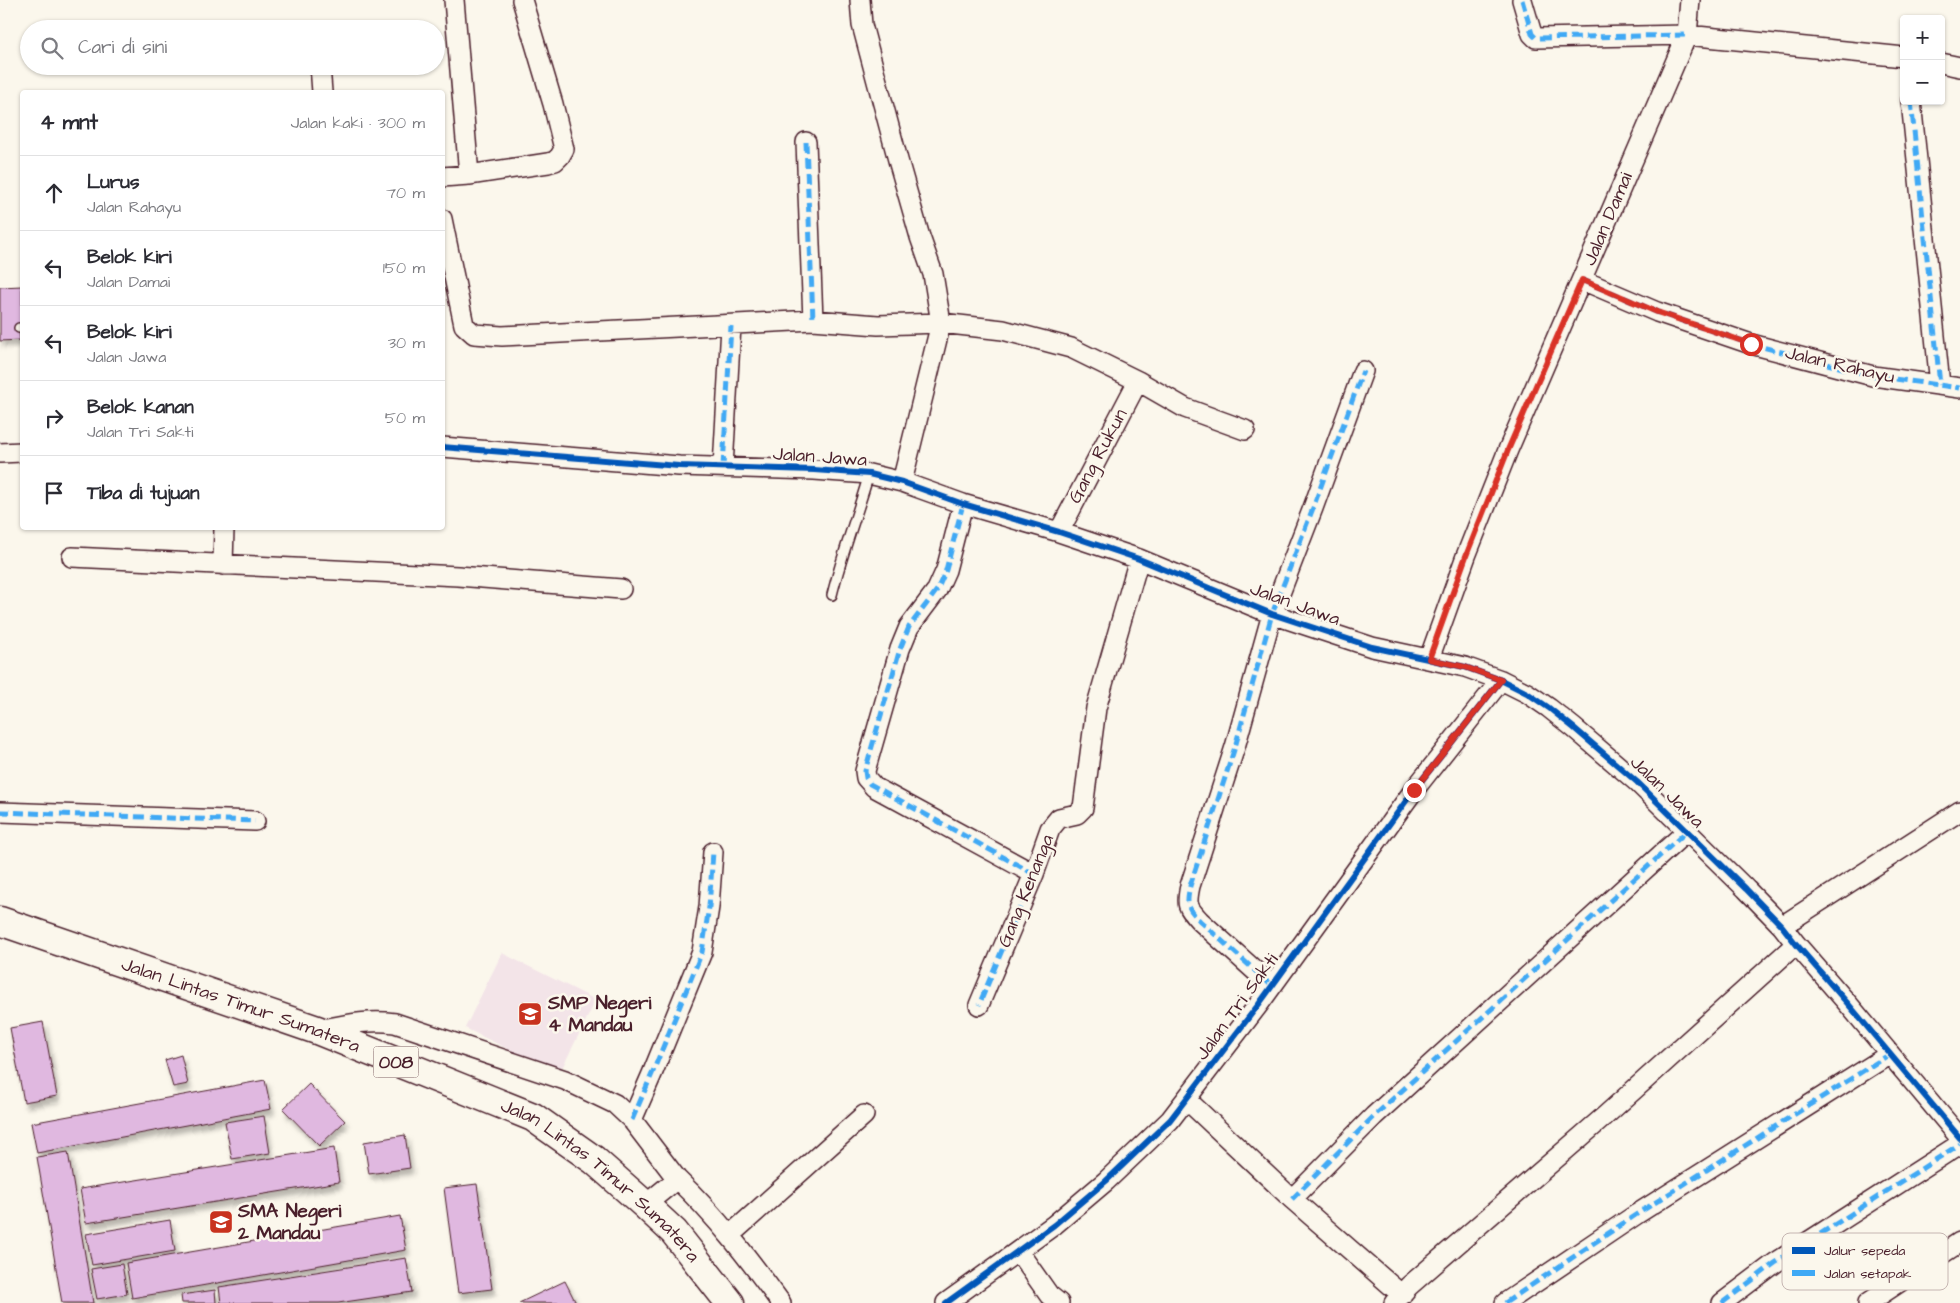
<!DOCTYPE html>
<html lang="id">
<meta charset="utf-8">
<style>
body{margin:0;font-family:"Architects Daughter",sans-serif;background:#f2f2f3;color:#2b2b33}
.controls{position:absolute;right:15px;top:15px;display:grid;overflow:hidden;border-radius:5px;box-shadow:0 1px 4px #0004}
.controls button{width:45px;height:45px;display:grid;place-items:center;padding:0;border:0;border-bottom:1px solid #e1e1e2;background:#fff;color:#2b2b33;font:25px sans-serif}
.stop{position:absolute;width:15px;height:15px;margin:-11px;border:4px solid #d93025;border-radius:50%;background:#fff}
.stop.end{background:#d93025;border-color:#fff;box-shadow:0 1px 5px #0008}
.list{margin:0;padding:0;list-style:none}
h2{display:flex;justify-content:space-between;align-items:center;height:65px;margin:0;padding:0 20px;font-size:21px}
h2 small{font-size:16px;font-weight:400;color:#7c7c81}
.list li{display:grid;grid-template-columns:32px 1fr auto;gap:15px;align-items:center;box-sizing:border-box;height:75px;padding:0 20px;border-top:1px solid #e1e1e2}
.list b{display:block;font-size:19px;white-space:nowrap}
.list p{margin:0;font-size:16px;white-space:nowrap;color:#7c7c81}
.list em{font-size:16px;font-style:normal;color:#7c7c81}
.icon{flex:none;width:28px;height:28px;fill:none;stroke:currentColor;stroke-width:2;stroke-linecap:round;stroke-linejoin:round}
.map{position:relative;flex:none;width:1960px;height:1303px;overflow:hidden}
.search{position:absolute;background:#fff;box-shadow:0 1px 4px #0004;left:20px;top:20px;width:425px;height:55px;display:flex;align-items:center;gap:12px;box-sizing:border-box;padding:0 18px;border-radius:28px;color:#7c7c81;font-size:19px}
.panel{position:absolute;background:#fff;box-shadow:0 1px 4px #0004;left:20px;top:90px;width:425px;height:440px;border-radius:5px}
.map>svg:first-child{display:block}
</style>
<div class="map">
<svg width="1960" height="1303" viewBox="0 0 1960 1303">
<defs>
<filter id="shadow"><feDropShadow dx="3" dy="5.5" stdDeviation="2.5" flood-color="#0004"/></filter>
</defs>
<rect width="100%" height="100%" fill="#fbf7ec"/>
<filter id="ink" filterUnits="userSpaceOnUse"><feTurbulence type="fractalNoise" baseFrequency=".02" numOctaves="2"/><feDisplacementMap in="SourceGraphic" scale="10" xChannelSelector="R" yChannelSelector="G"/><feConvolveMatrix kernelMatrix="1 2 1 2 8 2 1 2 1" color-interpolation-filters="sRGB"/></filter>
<g filter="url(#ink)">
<path fill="#f3e4e8" d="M502 953 596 1000 559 1074 465 1028Z"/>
<path fill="#e0b8e0" stroke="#4a1f2b" filter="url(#shadow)" d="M22 286V323L18 324 20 340 0 341V287Z
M43 1022 57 1096 24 1102 10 1028Z
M181 1055 188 1084 173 1087 165 1060Z
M265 1080 271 1109 37 1153 31 1123Z
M309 1084 345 1121 319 1146 283 1109Z
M264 1116 270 1153 232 1159 225 1122Z
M405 1135 410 1168 369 1174 364 1142Z
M334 1148 339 1182 86 1223 80 1189Z
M68 1152 93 1303H62L37 1157Z
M477 1184 492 1289 458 1293 444 1188Z
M400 1216 406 1250 132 1298 126 1263Z
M170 1220 175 1251 92 1265 86 1234Z
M406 1258 412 1292 338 1303H221L219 1287Z
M122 1264 127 1294 97 1299 91 1269Z
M565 1281 576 1303H519Z
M215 1290 216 1303H182L181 1295Z"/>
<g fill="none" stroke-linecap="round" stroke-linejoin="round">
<defs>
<path id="service" d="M19 328H22
M832 595C842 554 857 515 869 474"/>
<path id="minor" d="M454 0 469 175
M860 0 862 25 898 160 920 237 933 274 941 323 902 482
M1522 0 1532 34 1536 38 1687 35 1904 57
M1941 63 1960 67
M320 66 322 92
M1911 101 1940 385
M806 142 813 320
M442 177 469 175 548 163 555 161 560 156 564 149 553 104 522 0
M442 219 464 325 474 334 502 336 813 320 878 325 941 323 1003 330 1071 348 1138 381 1185 408 1245 430
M1582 280 1657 312 1751 344 1873 376 1960 388
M442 447 679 466 814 470 869 474 902 482 963 504 1059 532 1139 559 1272 614 1372 647 1465 667 1501 680 1527 693 1549 708 1574 728 1637 782 1746 889 1782 926 1796 944 1849 1005 1960 1138
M0 453 22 452
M723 467 731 326
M963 504 946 570 937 590 909 627 900 649 865 771 866 778 874 787 1034 874
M1059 532 1138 381
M72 557 458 576 621 589
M223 565 224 528
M1429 659 1466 556 1508 450 1687 35 1690 0
M0 812 255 821
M1782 926 1960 811
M1272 986 1200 921C1187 907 1186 905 1190 886L1235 747 1272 614 1313 508 1363 371
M979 1005 1034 874 1050 829 1059 818 1077 814 1083 808 1096 708 1139 559
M318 1030C344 1025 368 1019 395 1023L565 1080 615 1104 632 1120 677 1179 645 1205
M1187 1100 1292 1199 1402 1295
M632 1120 652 1074 702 952 709 907 713 852
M677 1179C717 1217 749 1259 781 1303
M1292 1199 1374 1116 1687 831
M730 1235 864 1115
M1018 1251 1049 1295 1059 1303
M946 1303 1054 1225 1106 1181 1170 1120 1259 1004 1414 790 1501 680
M1394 1303 1409 1286 1606 1115 1796 944
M1505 1303 1637 1214 1890 1054
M1722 1303 1775 1263 1960 1144
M1868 1303 1960 1242"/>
<g id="trunk">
<path id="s1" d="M0 921 317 1030 533 1117 594 1160 645 1205 674 1232 730 1303"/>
</g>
</defs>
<use href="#service" stroke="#4a1f2b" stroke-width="12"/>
<use href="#minor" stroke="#4a1f2b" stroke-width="22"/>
<use href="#trunk" stroke="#4a1f2b" stroke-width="31"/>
<use href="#service" stroke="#fbf7ec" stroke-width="9"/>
<use href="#minor" stroke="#fbf7ec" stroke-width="19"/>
<use href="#trunk" stroke="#fbf7ec" stroke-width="28"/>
<path stroke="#3fa9f5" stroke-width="5" stroke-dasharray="10 5" stroke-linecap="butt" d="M1522 0 1532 34 1536 38 1687 35
M1911 101 1940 385
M806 142 813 320
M1582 280 1657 312 1751 344 1873 376 1960 388
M723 467 731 326
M963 504 946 570 937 590 909 627 900 649 865 771 866 778 870 784 1034 874 979 1005
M0 812 255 821
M1272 986 1200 921C1187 907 1186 905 1190 886L1235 747 1272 614 1313 508 1363 371
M632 1120 652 1074 702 952 709 907 713 852
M1292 1199 1374 1116 1687 831
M1505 1303 1637 1214 1890 1054
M1722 1303 1775 1263 1960 1144"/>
<defs>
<path id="cycleway" d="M442 447 679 466 814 470 869 474 902 482 963 504 1059 532 1139 559 1272 614 1372 647 1465 667 1501 680 1527 693 1549 708 1574 728 1637 782 1746 889 1782 926 1796 944 1849 1005 1960 1138
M946 1303 1054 1225 1106 1181 1170 1120 1259 1004 1414 790 1501 680"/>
</defs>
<use href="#cycleway" stroke="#fbf7ec" stroke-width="9"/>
<use href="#cycleway" stroke="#0057b8" stroke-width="6"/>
</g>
</g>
<g fill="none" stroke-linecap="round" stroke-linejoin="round" filter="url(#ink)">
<path stroke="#d93025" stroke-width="6" d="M1414 790 1501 680 1465 667 1429 659 1466 556 1508 450 1582 280 1657 312 1751 344"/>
</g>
<defs>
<symbol id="school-square" viewBox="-11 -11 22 22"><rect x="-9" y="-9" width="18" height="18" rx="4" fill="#c8321e" stroke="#fbf7ec"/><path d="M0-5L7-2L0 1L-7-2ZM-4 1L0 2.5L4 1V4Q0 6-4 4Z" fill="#fff"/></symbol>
</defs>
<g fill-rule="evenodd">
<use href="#school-square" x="516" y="1000" width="28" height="28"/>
<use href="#school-square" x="207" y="1208" width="28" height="28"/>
</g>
<g text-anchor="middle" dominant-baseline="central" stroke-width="5" stroke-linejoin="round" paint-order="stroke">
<rect fill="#fbf7ec" stroke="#7f6065" stroke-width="1" x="373.5" y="1046.5" width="45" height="31" rx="4"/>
<g font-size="18" font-weight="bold" fill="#4a1f2b">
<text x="396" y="1062">008</text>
</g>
<g font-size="19" fill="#4a1f2b" stroke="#fbf7ec">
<text transform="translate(1608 219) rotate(-67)">Jalan Damai</text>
<text transform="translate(1840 365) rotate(13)">Jalan Rahayu</text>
<text transform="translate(1098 456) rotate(-62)">Gang Rukun</text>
<text transform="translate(820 457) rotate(4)">Jalan Jawa</text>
<text transform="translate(1295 604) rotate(20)">Jalan Jawa</text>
<text transform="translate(1667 792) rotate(44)">Jalan Jawa</text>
<text transform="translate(1026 891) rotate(-68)">Gang Kenanga</text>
<text stroke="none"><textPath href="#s1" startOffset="255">Jalan Lintas Timur Sumatera</textPath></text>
<text transform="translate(1237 1007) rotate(-54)">Jalan Tri Sakti</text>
<text stroke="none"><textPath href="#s1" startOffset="660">Jalan Lintas Timur Sumatera</textPath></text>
</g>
<g font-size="19" font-weight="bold" fill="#4a1f2b" stroke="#fbf7ec" text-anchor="start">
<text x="548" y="1003">SMP Negeri<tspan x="548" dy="22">4 Mandau</tspan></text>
<text x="238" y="1211">SMA Negeri<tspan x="238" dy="22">2 Mandau</tspan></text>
</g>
</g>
<rect x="1782" y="1233" width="166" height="57" rx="8" fill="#fbf7ec" stroke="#c6b6b2" stroke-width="1"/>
<rect x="1792" y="1247" width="23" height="7" fill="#0057b8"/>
<rect x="1792" y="1270" width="23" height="6" fill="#3fa9f5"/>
<g font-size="14" fill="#4a1f2b">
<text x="1824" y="1255">Jalur sepeda</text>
<text x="1824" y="1278">Jalan setapak</text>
</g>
</svg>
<div class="controls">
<button>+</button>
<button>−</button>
</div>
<div class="stop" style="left:1751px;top:344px"></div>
<div class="stop end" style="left:1414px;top:790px"></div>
<div class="search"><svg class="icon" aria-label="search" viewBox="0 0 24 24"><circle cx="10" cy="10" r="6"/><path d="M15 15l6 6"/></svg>Cari di sini</div>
<section class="panel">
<h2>4 mnt<small>Jalan kaki · 300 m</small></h2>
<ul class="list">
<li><svg class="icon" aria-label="ahead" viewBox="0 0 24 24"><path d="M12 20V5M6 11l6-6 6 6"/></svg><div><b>Lurus</b><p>Jalan Rahayu</p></div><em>70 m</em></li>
<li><svg class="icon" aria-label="left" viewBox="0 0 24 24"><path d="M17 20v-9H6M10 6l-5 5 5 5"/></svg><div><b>Belok kiri</b><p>Jalan Damai</p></div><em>150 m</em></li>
<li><svg class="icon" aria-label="left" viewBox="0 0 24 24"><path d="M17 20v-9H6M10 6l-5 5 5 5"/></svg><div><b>Belok kiri</b><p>Jalan Jawa</p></div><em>30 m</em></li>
<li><svg class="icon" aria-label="right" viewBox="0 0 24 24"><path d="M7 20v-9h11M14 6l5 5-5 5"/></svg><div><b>Belok kanan</b><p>Jalan Tri Sakti</p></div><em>50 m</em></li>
<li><svg class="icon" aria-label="arrive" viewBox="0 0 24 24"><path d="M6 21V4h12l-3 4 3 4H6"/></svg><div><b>Tiba di tujuan</b></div></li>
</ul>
</section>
</div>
